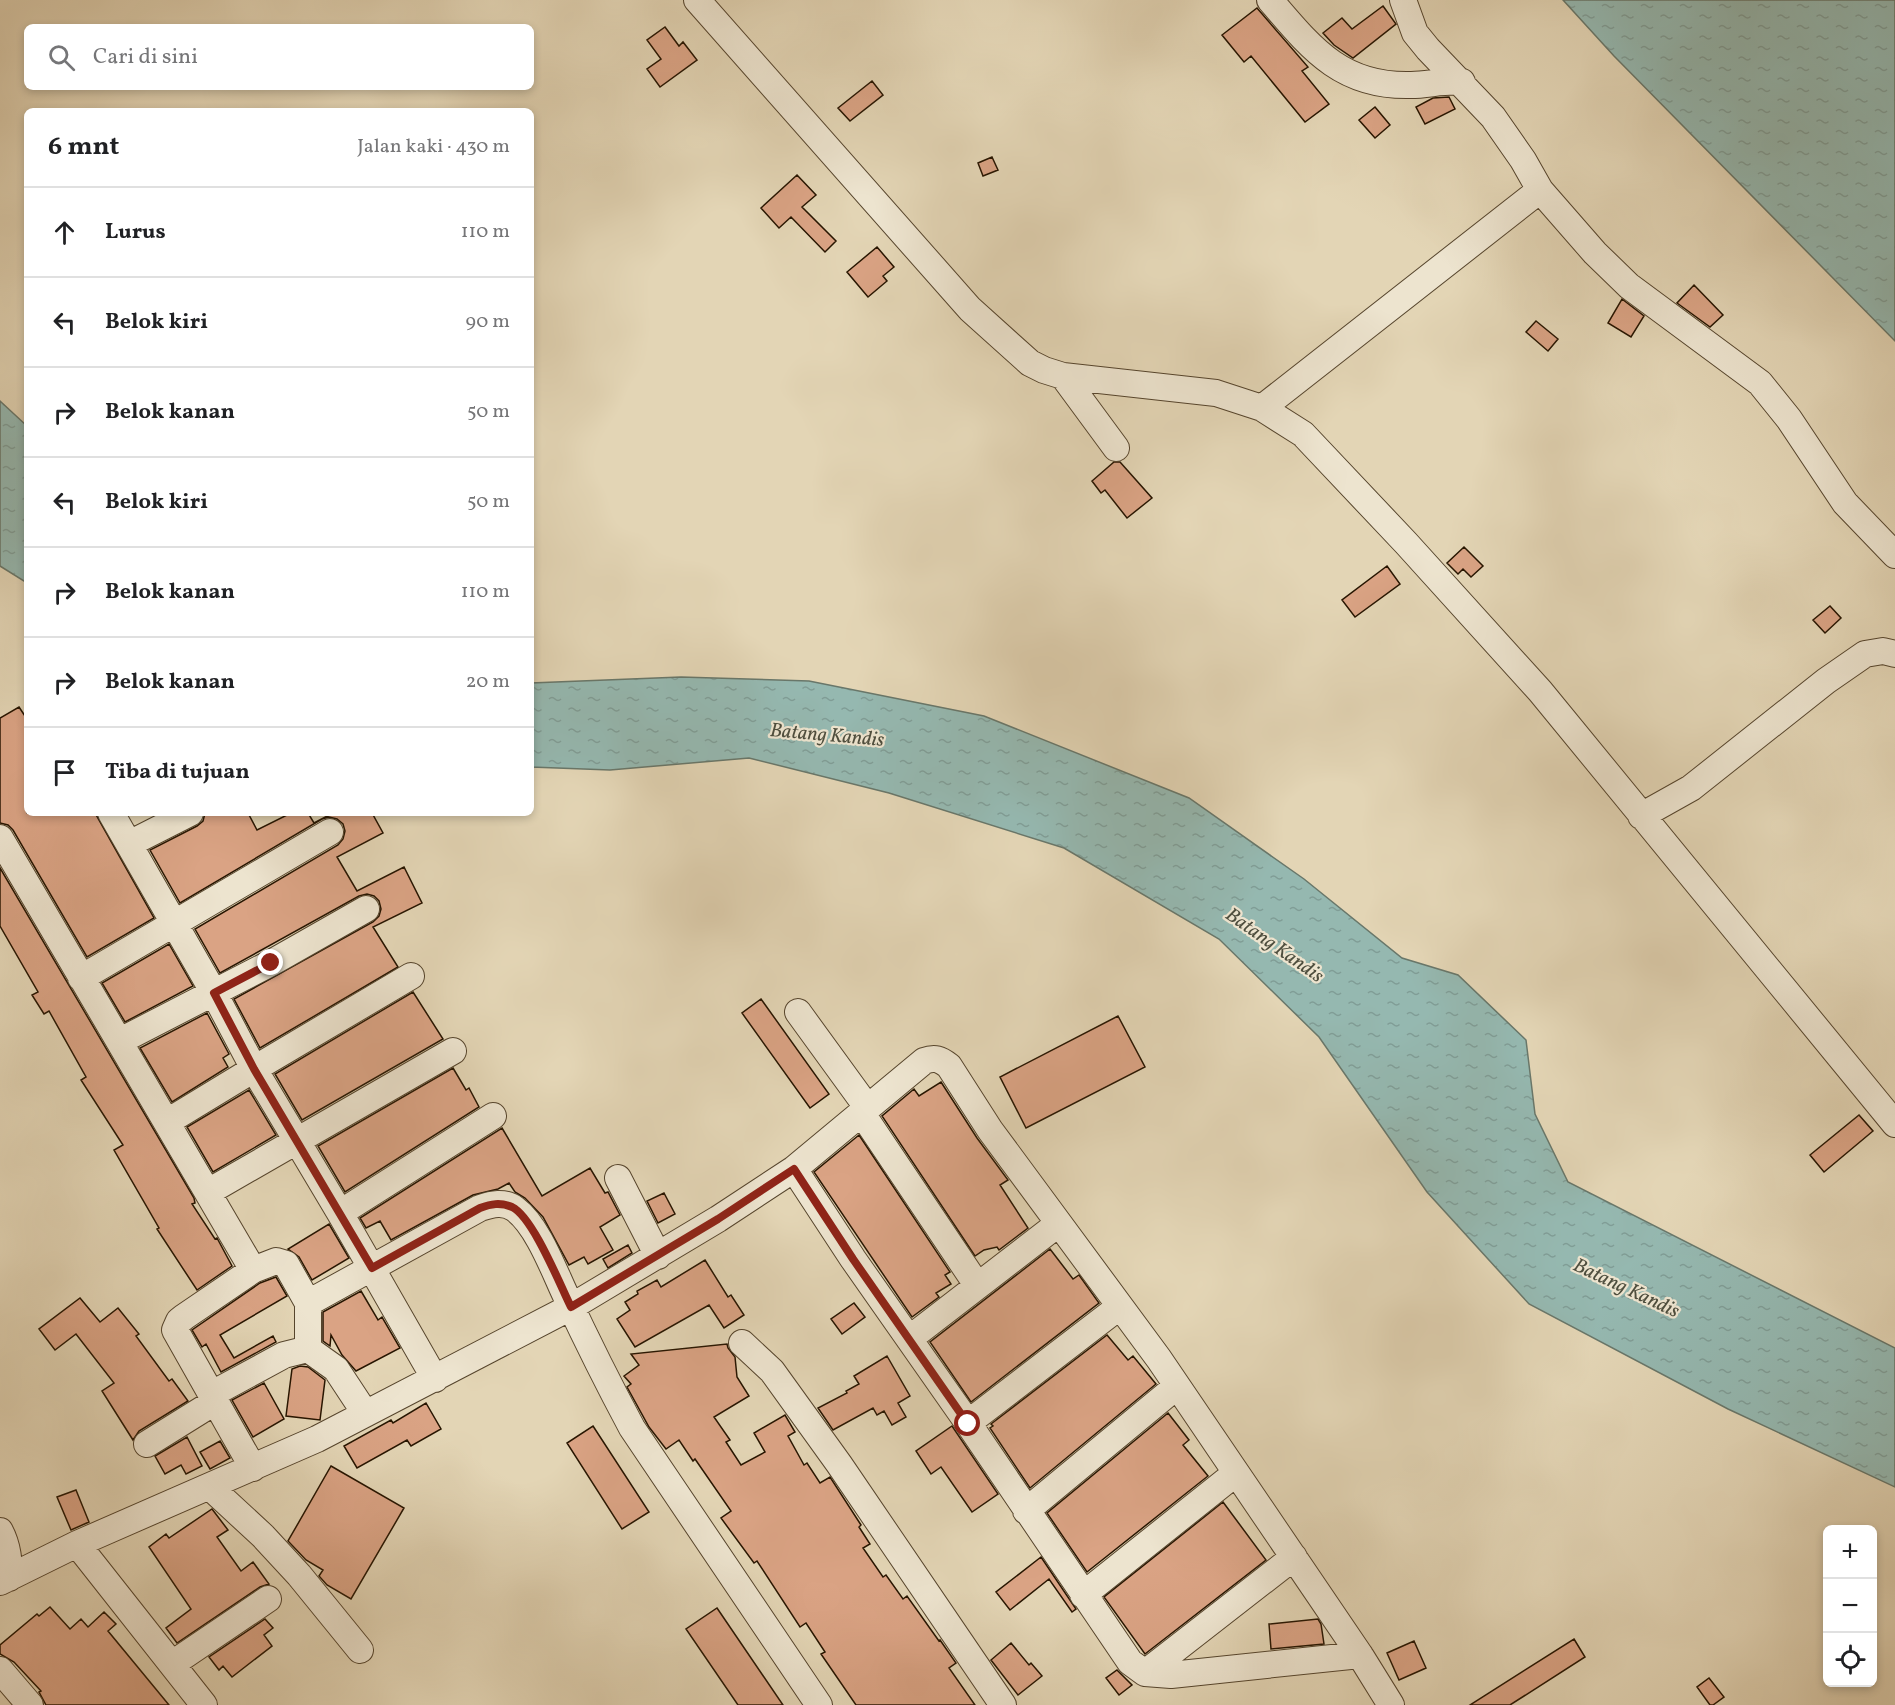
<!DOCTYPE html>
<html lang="id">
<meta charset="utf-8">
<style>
body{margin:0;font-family:Vollkorn,serif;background:#f6f6f6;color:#202124}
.controls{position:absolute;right:18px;bottom:18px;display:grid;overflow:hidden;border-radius:9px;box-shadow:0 3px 9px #0003}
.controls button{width:54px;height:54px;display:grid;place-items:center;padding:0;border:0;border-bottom:2px solid #e0e0e0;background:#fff;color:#202124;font:30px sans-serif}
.stop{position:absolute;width:18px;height:18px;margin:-14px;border:4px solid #8f2418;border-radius:50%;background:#fff}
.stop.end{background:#8f2418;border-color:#fff;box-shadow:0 2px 6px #0008}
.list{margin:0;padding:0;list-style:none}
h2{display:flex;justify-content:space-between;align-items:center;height:78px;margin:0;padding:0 24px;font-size:26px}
h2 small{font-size:20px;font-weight:400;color:#757577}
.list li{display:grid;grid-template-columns:39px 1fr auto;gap:18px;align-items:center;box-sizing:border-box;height:90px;padding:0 24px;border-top:2px solid #e0e0e0}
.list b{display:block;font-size:22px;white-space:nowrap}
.list em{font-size:20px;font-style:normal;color:#757577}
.icon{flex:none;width:33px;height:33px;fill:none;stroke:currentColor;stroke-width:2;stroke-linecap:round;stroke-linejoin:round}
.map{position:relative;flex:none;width:1895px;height:1705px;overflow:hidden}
.search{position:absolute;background:#fff;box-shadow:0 3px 9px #0003;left:24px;top:24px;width:510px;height:66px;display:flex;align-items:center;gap:15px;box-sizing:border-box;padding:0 21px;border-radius:9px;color:#757577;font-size:22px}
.panel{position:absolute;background:#fff;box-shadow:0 3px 9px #0003;left:24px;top:108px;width:510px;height:708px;border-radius:9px}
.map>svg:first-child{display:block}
</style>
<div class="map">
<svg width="1895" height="1705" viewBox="0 0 1895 1705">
<defs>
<pattern id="water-ripples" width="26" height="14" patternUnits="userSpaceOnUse" patternTransform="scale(1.5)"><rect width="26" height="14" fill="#95b8b0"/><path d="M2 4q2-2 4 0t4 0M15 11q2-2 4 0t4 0" fill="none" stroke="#809d96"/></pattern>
</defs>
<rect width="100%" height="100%" fill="#e3d5b5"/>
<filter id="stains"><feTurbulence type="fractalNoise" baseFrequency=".00333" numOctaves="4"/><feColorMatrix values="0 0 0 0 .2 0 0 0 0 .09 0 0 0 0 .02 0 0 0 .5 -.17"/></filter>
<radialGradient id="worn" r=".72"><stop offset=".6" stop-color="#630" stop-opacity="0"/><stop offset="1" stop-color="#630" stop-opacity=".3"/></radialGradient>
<path fill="url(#water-ripples)" stroke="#69776a" stroke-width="1.5" d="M1563 0H1895V341L1614 56Z
M0 401 27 426V583L0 566Z
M681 677 809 681 984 716 1189 798 1304 879 1402 958 1458 975 1526 1040 1535 1114 1568 1182 1895 1348V1487L1728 1409 1529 1304 1427 1192 1319 1037 1219 939 1064 848 889 793 749 758 610 770 531 767V683Z"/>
<path fill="#daa384" stroke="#271500" stroke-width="1.5" d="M1383 6 1396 24 1353 58 1334 45 1323 33 1342 18 1352 29Z
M1257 8 1308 67 1302 71 1329 104 1305 122 1251 56 1244 62 1222 35Z
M665 27 679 46 683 42 697 60 660 87 647 69 661 59 647 40Z
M872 81 883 95 850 121 838 108Z
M1449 97 1455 109 1425 124 1416 107 1433 98Z
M1375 107 1390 125 1375 138 1359 120Z
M992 157 998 170 983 176 978 163Z
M797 175 816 195 802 207 836 241 825 252 791 217 779 228 761 208Z
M877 247 894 267 883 276 887 281 868 297 847 272Z
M1694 285 1723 315 1710 327 1677 303Z
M1622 299 1644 316 1631 337 1608 323Z
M1536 321 1558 339 1548 351 1526 332Z
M1114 462H1120L1152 498 1127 518 1105 490 1101 493 1092 481Z
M1464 547 1483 566 1471 577 1463 569 1458 574 1447 563Z
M1387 566 1400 584 1355 617 1342 600Z
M1830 606 1841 618 1825 633 1813 620Z
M19 707 27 719V813H95L154 918 87 957 13 830 8 825 0 823V718Z
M205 813H248L257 830 291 813H308L314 823 333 813H372L383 833 337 857 357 891 404 867 422 903 373 927 398 967 260 1048 234 999 373 922 379 916 381 909 379 901 374 896 367 894 359 896 220 973 195 929 338 845 343 839 345 831 343 824 337 819 329 817 322 819 180 903 150 850 197 826 203 821Z
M0 868 194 1198 195 1203 192 1204 215 1239 217 1238 232 1266 197 1290 157 1229 159 1228 114 1150 123 1145 81 1080 86 1077 49 1011 44 1014 32 995 38 992 0 926Z
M169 944 193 986 125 1022 102 983Z
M413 992 443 1039 302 1120 275 1074Z
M761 999 829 1094 810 1108 742 1013Z
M207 1013 229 1054 223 1058 228 1067 172 1102 140 1048Z
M1118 1016 1145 1067 1026 1128 1000 1077Z
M453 1068 466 1090 469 1088 479 1107 345 1192 318 1146Z
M941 1082 977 1138 1008 1180 1000 1185 1028 1228 999 1250 997 1247 984 1250 975 1256 882 1116 914 1089 919 1096Z
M249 1090 276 1135 213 1172 187 1127Z
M1859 1115 1873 1131 1824 1172 1810 1155Z
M502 1128 542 1196 590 1168 605 1193 608 1192 620 1215 600 1227 613 1250 588 1264 584 1257 569 1265 543 1217 525 1198 515 1192 509 1183 498 1189 473 1195 391 1240 380 1221 366 1228 360 1218Z
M859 1135 950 1272 945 1275 951 1284 936 1293 939 1297 912 1317 814 1172Z
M664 1193 675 1214 658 1223 647 1201Z
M329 1224 349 1258 312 1280 299 1257 288 1249Z
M628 1245 632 1253 608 1268 603 1259Z
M1050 1249 1073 1279 1079 1275 1099 1303 971 1402 930 1342Z
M705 1260 728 1297 731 1295 744 1315 724 1328 709 1305 635 1347 617 1319 630 1310 625 1302 638 1294 637 1291 657 1280 661 1287Z
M276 1277 287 1296 220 1335 234 1358 273 1336 276 1342 221 1372 206 1344 202 1347 192 1330 260 1283Z
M361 1291 378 1320 382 1317 400 1348 356 1371 342 1355 331 1335 330 1346 323 1341V1312Z
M80 1298 100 1322 118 1308 139 1334 136 1336 169 1381 172 1379 188 1401 139 1431 133 1440 102 1391 114 1383 76 1334 55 1350 39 1329Z
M854 1303 865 1317 842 1334 831 1319Z
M1107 1335 1128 1360 1133 1356 1156 1384 1030 1488 990 1428 993 1426 991 1424Z
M727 1344 728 1348 735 1357 737 1377 749 1396 714 1417 730 1440 726 1442 741 1465 765 1452 754 1433 785 1415 795 1432 788 1436 804 1465 807 1463 820 1483 830 1477 861 1525 859 1527 870 1544 863 1548 883 1577 886 1575 903 1599 907 1596 939 1641 940 1640 956 1663 949 1668 975 1705H856L821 1654 825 1652 806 1623 800 1627 757 1561 754 1563 721 1518 731 1511 695 1459 693 1461 679 1440 666 1449 649 1427 627 1387 631 1384 624 1376 639 1365 631 1354Z
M887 1356 910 1396 898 1403 906 1417 892 1425 884 1411 877 1415 873 1408 833 1430 818 1408 847 1393 846 1391 859 1384 854 1376Z
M300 1366 308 1367 325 1380 320 1420 286 1416 292 1369Z
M264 1383 284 1419 253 1437 232 1400Z
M426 1403 441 1429 411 1446 407 1440 357 1468 344 1446 391 1420 393 1423Z
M1168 1413 1189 1440 1183 1445 1208 1476 1087 1572 1047 1513Z
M593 1426 649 1512 622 1529 567 1443Z
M952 1426 998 1494 972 1512 941 1467 931 1474 916 1451Z
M187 1437 202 1466 186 1474 181 1465 165 1474 155 1456Z
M220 1441 230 1458 210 1469 200 1452Z
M331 1466 404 1508 351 1599 327 1585 319 1576 323 1570 306 1560 288 1541Z
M76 1490 89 1522 71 1530 57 1497Z
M1223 1502 1266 1560 1145 1654 1104 1597Z
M212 1509 228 1530 217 1537 241 1571 253 1562 269 1584 260 1587 177 1643 166 1628 191 1609 149 1547 166 1534 169 1538Z
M1041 1557 1076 1609 1072 1612 1049 1579 1010 1610 996 1592Z
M50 1607 70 1629 81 1619 88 1627 104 1612 116 1624 108 1631 169 1705H46L39 1692 41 1691 14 1662 0 1654V1645L37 1614 39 1616Z
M717 1608 783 1705H738L686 1629Z
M265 1619 273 1628 264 1635 272 1646 232 1677 223 1666 219 1670 209 1657Z
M1318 1619 1321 1624 1324 1644 1271 1649 1269 1624Z
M1574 1639 1585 1657 1510 1705H1470Z
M1414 1641 1426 1668 1399 1680 1387 1653Z
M1011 1643 1029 1665 1031 1663 1042 1676 1018 1695 991 1660Z
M1117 1670 1132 1685 1119 1695 1106 1678Z
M1709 1678 1724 1697 1713 1705H1710L1697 1687Z"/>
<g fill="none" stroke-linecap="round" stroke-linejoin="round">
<defs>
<path id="minor" d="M697 0 970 309 1030 363 1044 370 1063 376 1216 393 1262 408 1303 434 1406 543 1540 691 1895 1124
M1270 0C1311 48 1341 87 1411 85 1428 85 1445 80 1462 82
M1403 0 1415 33 1428 49 1493 117 1523 160 1540 190 1595 253 1629 286 1760 383 1789 419 1845 503 1895 555
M1063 376 1116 448
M1262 408 1540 190
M111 813 214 993 254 1069 340 1213 435 1379
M1641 816 1691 788 1826 681 1865 654 1883 651 1895 654
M0 838 253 1270
M129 844 190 813
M81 978 330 832
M798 1012 867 1107
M120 1041 271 963 366 909
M861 1112 977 1285
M167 1122 254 1069 411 976
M794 1169 853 1259 968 1423 1130 1662 1145 1673 1171 1675 1360 1655
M618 1178 658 1256
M208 1192 453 1051
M340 1213 493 1116
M308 1303 480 1208C492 1204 504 1201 515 1209 538 1226 554 1271 566 1296 587 1341 609 1385 632 1428L819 1705
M909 1339 1058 1224
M742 1343 772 1371 839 1464 1003 1705
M212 1394 284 1355 308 1349
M968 1423 1119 1307
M147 1444 216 1401
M253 1468 175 1330 179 1321 184 1317 253 1270 276 1261 286 1264 308 1303V1349L336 1369 365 1413
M210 1487 263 1536 299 1575 360 1650
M1026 1511 1177 1386
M0 1531C8 1546 9 1561 9 1578
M77 1544 204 1705
M0 1582 77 1544 317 1439 571 1307 718 1219 794 1169 924 1061C935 1057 940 1059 949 1066L990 1130 1159 1359 1360 1655 1391 1705
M1083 1595 1236 1473
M172 1664 268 1599
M0 1670 30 1705
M1145 1673 1294 1557"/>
</defs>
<use href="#minor" stroke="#56452d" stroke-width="28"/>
<use href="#minor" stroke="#ede4cf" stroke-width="26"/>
</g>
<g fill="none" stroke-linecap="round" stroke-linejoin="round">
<path stroke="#8f2418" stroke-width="8" d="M271 963 214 993 254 1069 372 1268 480 1208C491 1204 500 1202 512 1207 533 1217 560 1285 571 1307L718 1219 794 1169 853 1259 968 1424"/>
</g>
<g text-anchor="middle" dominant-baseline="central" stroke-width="4.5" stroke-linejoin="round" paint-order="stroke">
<g font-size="20" font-style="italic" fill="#4e4e3e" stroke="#ede4cf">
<text transform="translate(827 736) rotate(5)">Batang Kandis</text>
<text transform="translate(1274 946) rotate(35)">Batang Kandis</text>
<text transform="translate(1626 1289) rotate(25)">Batang Kandis</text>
</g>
</g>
<rect width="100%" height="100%" filter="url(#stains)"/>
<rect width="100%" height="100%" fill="url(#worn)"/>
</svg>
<div class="controls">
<button>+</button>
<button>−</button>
<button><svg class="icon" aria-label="locate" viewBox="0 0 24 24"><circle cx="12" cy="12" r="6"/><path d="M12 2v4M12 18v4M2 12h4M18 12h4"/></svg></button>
</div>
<div class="stop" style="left:968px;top:1424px"></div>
<div class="stop end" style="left:271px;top:963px"></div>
<div class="search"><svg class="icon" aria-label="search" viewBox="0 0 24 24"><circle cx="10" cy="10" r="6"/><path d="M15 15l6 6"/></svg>Cari di sini</div>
<section class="panel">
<h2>6 mnt<small>Jalan kaki · 430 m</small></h2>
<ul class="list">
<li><svg class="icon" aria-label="ahead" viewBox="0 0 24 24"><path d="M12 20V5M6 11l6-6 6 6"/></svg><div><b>Lurus</b></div><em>110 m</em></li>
<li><svg class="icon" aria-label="left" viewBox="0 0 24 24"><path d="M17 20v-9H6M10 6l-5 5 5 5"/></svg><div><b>Belok kiri</b></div><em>90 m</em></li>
<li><svg class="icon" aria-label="right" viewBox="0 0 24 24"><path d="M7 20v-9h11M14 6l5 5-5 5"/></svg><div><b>Belok kanan</b></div><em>50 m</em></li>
<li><svg class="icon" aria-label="left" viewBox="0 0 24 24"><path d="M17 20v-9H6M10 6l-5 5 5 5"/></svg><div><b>Belok kiri</b></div><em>50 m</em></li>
<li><svg class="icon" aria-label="right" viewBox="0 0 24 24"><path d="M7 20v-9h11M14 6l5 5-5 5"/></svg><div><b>Belok kanan</b></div><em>110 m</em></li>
<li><svg class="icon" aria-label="right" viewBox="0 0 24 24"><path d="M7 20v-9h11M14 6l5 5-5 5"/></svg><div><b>Belok kanan</b></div><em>20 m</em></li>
<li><svg class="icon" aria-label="arrive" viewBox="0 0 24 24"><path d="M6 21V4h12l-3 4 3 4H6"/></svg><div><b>Tiba di tujuan</b></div></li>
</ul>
</section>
</div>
